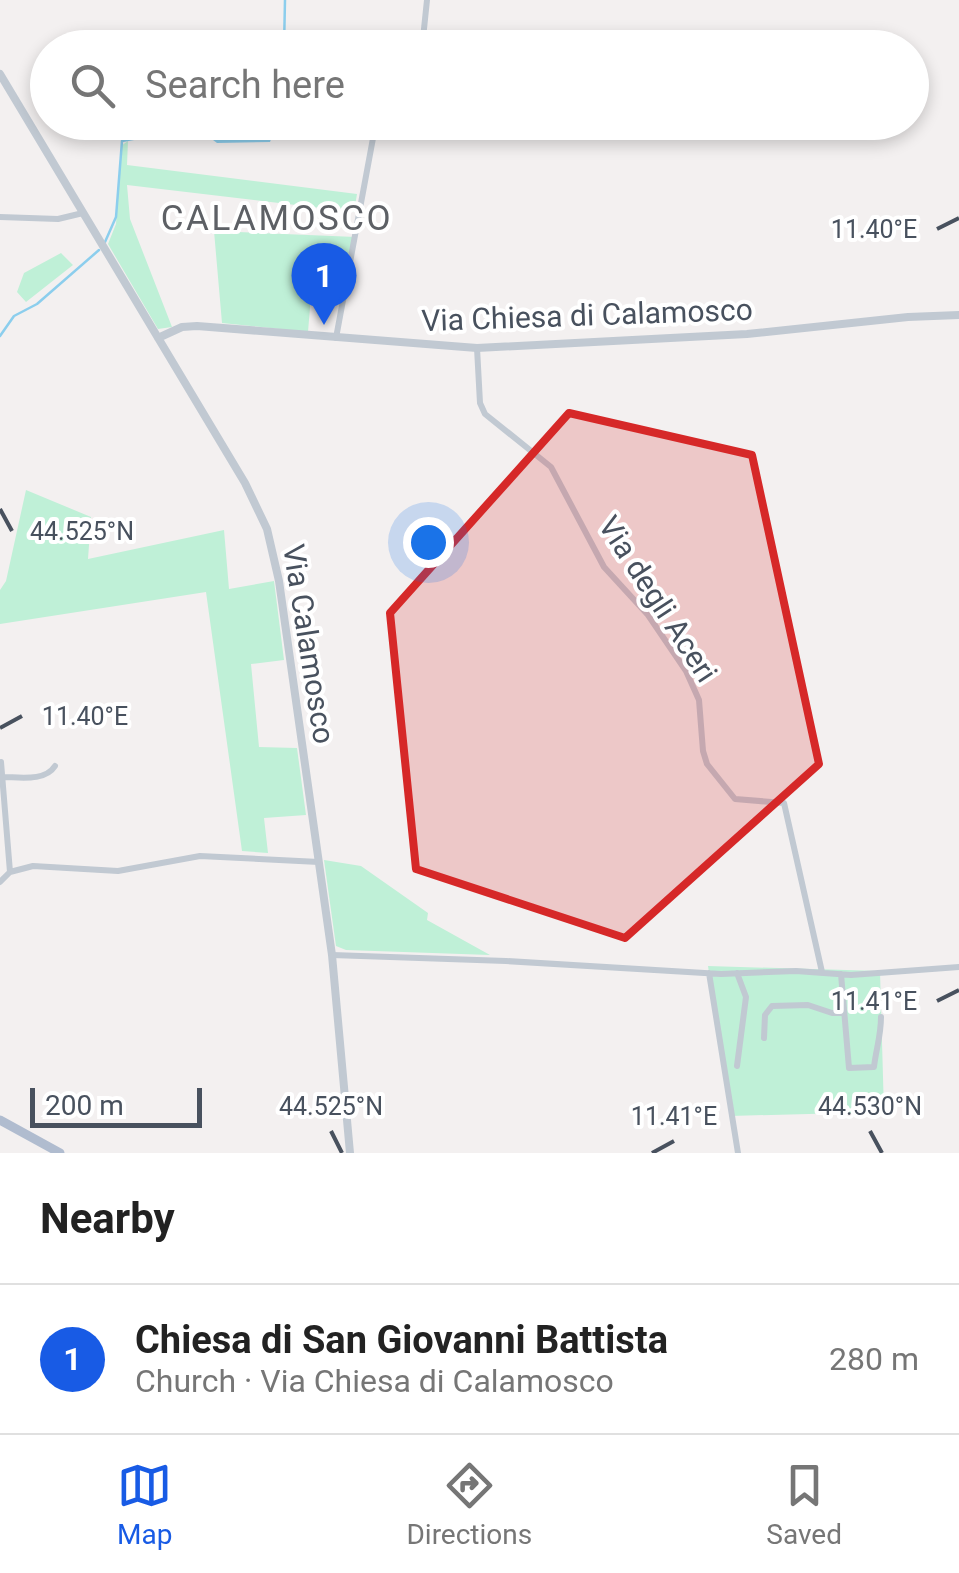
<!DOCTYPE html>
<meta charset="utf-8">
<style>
body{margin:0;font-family:Roboto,sans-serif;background:#f6f6f6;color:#222}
.scale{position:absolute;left:30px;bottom:25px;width:172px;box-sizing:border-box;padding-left:10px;border:5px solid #48515e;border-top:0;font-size:28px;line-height:35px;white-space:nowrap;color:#48515e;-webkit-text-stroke:8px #fff;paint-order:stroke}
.you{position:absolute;left:428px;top:542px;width:35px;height:35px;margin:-25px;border:8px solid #fff;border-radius:50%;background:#1a73e8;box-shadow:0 0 0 15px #1a73e833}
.badge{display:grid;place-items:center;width:65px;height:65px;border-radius:50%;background:#185be5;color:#fff;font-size:32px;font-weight:700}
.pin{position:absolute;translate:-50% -82px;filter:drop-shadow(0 2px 5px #0008)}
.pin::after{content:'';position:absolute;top:52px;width:35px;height:30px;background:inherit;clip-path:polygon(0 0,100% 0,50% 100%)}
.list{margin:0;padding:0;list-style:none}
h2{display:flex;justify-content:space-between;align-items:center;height:130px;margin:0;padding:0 40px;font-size:42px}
h2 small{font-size:32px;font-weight:400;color:#767676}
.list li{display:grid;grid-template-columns:65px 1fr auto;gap:30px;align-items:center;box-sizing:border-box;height:150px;padding:0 40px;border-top:2px solid #e0e0e0}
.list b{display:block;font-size:38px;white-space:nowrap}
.list p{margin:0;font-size:32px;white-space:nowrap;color:#767676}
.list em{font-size:32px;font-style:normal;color:#767676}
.icon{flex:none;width:55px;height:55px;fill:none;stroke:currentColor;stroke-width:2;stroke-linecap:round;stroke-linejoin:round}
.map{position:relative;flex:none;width:959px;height:1153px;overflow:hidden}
.search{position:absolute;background:#fff;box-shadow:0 5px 15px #0003;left:30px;right:30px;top:30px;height:110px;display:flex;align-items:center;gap:25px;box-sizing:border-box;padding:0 35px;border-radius:55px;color:#767676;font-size:38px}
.sheet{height:280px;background:#fff}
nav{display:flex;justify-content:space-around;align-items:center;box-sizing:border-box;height:140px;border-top:2px solid #e0e0e0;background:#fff;font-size:28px;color:#767676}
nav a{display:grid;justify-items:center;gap:5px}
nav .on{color:#185be5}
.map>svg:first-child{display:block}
</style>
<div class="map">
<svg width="959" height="1153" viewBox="0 0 959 1153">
<rect width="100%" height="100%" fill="#f3f0f0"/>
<path fill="#bff0d7" d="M128 141 127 165 357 194 354 212 127 185 130 219 172 327 158 329 108 244 116 224 121 146Z
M214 231 356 237 346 301 325 290V286L312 283 308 332 222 323Z
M61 253 73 265 26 302 17 292 24 273Z
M26 490 91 517 88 559 224 530 229 589 274 581 284 660 251 664 259 747 297 748 306 815 264 818 268 853 242 851 206 592 0 624V590L6 581Z
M324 860 361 866 428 913 427 920 490 955 346 950 336 946Z
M708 966 880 971 884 1112 730 1116Z"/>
<path fill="#8cceed" d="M269 128 273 134 270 142 217 143 213 140 212 132 217 129Z"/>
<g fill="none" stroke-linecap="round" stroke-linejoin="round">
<path stroke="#8cceed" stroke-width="2.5" d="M284 48 285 0
M105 242 116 217 122 141 223 122
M0 336 14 316 37 304 99 250"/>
<path stroke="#c1c9d2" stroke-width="6" d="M422 48 427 0
M0 217 58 219 83 213
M336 338 376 122
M477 348 480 403 485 414 551 467 604 567 648 615 686 671 699 700 703 751 707 764 735 799 784 803 822 972
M1 762 10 872
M2 777C19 777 45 782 55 766
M0 882 10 872 33 866 118 871 200 856 319 862
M332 955 506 961 721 974 796 971 851 975 959 967
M709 973 738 1153
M737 973 746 997 737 1066
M841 974 849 1068 874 1067C876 1049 881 1036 881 1017
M764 1038 765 1015 772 1006 808 1005 832 1013H843"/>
<path stroke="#c1c9d2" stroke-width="8" d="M0 74 245 483 267 529 279 581 332 955 350 1153
M158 338 182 327 197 326 477 348 747 334 908 317 959 315"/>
<path stroke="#b0bccf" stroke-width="9" d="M0 1120 60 1153"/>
</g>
<path fill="#d62828" fill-opacity="0.2" stroke="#d62828" stroke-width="8" stroke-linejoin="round" d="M569 413 752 455 819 764 625 938 416 869 390 613Z"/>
<path fill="none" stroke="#48515e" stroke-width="4" d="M937 229 959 218M0 509 12 531M0 728 22 716M937 1001 959 990M331 1131 342 1153M870 1131 882 1153M652 1153 674 1141"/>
<g text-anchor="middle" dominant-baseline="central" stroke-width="8" stroke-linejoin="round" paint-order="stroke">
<g font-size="30" fill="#48515e" stroke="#fff">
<text transform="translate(587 315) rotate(-2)">Via Chiesa di Calamosco</text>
<text transform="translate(658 599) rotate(57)">Via degli Aceri</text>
<text transform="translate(309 644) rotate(81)">Via Calamosco</text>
</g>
<g font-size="35" letter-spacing="2.5" fill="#5d6065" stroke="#fff">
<text x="277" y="218">CALAMOSCO</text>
</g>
</g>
<g font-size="25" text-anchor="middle" fill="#48515e" stroke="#fff" stroke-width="8" stroke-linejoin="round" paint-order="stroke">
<text x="874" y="238">11.40°E</text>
<text x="82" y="540">44.525°N</text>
<text x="85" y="725">11.40°E</text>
<text x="874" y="1010">11.41°E</text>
<text x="331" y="1115">44.525°N</text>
<text x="870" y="1115">44.530°N</text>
<text x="674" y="1125">11.41°E</text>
</g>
</svg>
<div class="scale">200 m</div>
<div class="you"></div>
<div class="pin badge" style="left:324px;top:325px">1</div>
<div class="search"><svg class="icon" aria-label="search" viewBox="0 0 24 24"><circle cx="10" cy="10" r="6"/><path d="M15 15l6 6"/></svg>Search here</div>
</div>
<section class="sheet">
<h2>Nearby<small></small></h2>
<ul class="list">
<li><span class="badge">1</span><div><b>Chiesa di San Giovanni Battista</b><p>Church · Via Chiesa di Calamosco</p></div><em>280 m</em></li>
</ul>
</section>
<nav>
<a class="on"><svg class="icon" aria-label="map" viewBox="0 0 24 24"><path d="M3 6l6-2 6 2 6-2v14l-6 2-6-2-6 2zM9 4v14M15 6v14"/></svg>Map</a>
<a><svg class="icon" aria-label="directions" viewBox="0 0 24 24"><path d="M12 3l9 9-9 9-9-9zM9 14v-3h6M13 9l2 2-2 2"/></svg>Directions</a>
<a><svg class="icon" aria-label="saved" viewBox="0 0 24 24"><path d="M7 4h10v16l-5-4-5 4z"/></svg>Saved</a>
</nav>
